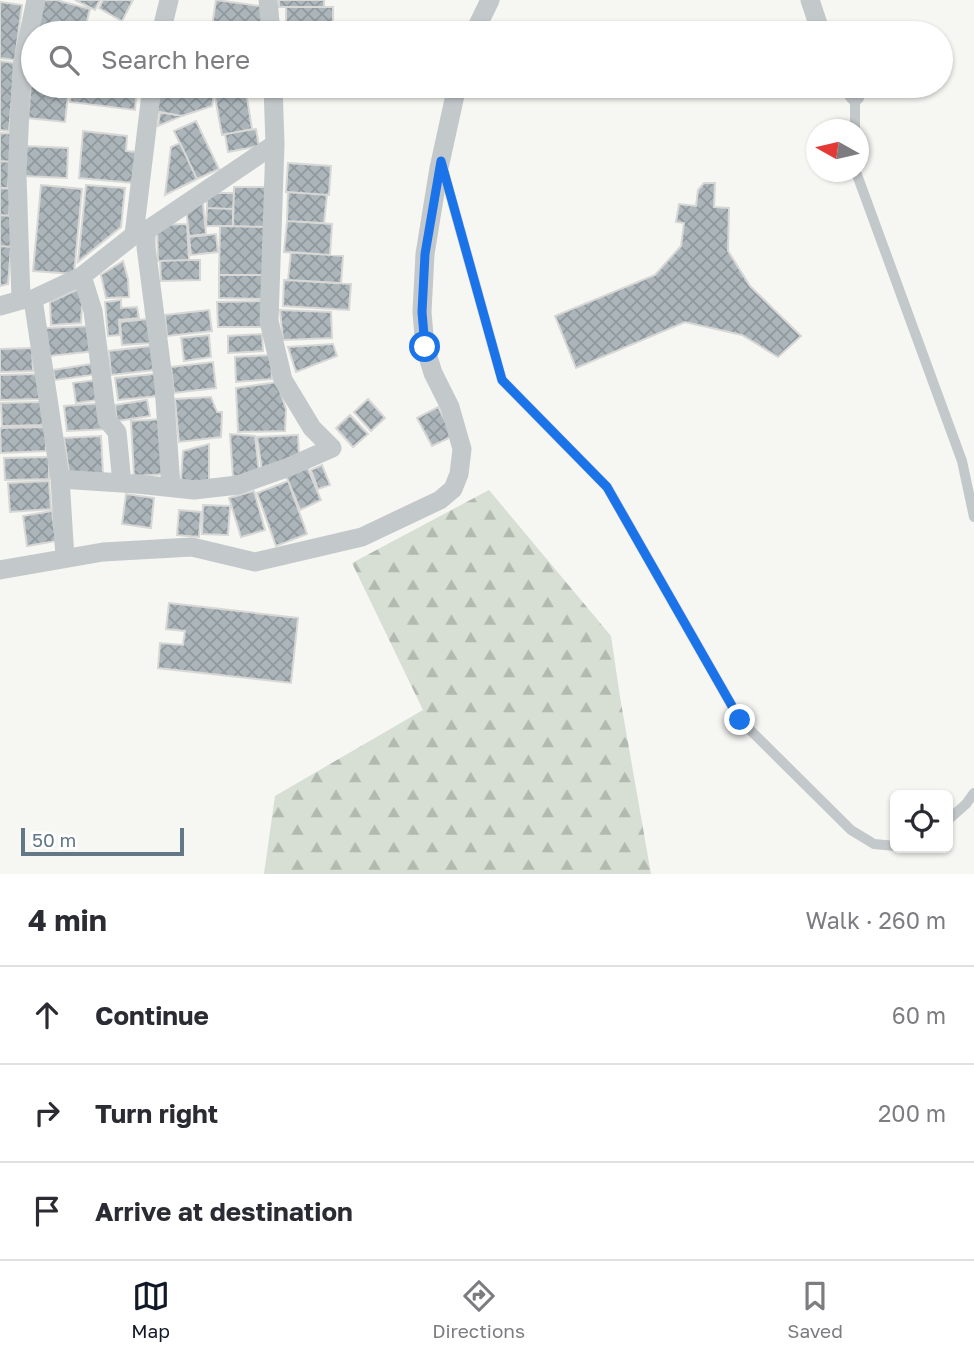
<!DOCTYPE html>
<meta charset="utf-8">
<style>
body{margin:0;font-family:"Golos Text",sans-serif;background:#f2f2f3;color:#2b2b33}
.controls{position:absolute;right:21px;bottom:21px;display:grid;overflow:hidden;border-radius:10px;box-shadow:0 2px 5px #0004}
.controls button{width:63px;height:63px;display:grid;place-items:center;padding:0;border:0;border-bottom:2px solid #e1e1e2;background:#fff;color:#2b2b33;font:35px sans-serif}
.compass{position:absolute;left:806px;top:119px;width:63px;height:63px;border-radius:50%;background:#fff;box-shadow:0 2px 5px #0004;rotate:278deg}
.scale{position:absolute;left:21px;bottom:18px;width:163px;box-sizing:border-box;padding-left:7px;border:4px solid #627886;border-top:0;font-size:19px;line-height:24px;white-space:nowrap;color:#627886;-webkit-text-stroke:5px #fff;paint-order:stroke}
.stop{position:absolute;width:21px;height:21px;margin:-16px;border:5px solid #1a73e8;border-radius:50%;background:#fff}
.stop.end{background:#1a73e8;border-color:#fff;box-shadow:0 2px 7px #0008}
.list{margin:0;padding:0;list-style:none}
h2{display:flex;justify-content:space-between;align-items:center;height:91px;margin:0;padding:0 28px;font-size:30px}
h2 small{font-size:23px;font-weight:400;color:#7c7c81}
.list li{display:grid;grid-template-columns:46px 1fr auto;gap:21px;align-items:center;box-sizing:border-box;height:98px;padding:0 28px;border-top:2px solid #e1e1e2}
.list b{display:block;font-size:26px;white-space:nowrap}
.list em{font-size:23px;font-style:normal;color:#7c7c81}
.icon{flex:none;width:38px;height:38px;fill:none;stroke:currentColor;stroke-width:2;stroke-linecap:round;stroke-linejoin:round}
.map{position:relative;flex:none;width:974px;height:874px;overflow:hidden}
.search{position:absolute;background:#fff;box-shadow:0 2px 5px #0004;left:21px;right:21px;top:21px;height:77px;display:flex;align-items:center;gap:18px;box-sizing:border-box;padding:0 24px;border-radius:38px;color:#7c7c81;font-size:26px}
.sheet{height:385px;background:#fff}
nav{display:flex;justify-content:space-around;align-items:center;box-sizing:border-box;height:98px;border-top:2px solid #e1e1e2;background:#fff;font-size:19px;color:#7c7c81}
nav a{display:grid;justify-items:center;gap:4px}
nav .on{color:#111827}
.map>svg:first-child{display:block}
</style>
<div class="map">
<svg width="974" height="874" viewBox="0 0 974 874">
<defs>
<pattern id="forest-firs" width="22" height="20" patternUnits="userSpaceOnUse" patternTransform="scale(1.75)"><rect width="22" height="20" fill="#d7ded3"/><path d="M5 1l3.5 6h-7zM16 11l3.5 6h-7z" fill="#b2b9b1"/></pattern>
<pattern id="building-cross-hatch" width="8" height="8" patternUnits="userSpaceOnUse" patternTransform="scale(1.75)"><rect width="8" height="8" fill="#abb5ba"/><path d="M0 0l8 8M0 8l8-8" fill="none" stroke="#8f989d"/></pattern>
</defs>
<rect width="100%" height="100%" fill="#f6f6f2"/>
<path fill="url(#forest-firs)" d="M489 490 611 636 620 697 651 874H264L275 796 423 710 352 563Z"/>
<path fill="url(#building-cross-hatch)" stroke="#d7d7d5" stroke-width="2" d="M40 0H56L90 9 84 33H33Z
M75 0H100L95 10Z
M103 0H133L122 21 99 8Z
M216 0 266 7 262 33H211Z
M279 0H324V7H279Z
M0 2 22 5 15 60 0 58Z
M286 7H333V33H286Z
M96 22 148 28 147 33H95Z
M0 61 15 63 9 131 0 130Z
M32 70 33 86H69L65 122 28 118Z
M72 86H137L135 110 70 102Z
M161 86H187L215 90 212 106 182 116 157 112Z
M246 92 252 129 222 135 215 97Z
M160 112 182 116 158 126Z
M196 121 219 169 197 179 174 131Z
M256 129 259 146 228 152 225 134Z
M83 131 127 136 126 151 136 152 133 183 79 178Z
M0 133 16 134 15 162 0 161Z
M180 143 197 179 165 195 171 147Z
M26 146 68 148 67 178 24 176Z
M0 161 10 162 8 188H0Z
M288 163 331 166 329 195 286 192Z
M704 183H715L714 207 729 208 728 251 750 286 801 336 778 357 742 335 685 322 576 368 555 316 655 275 681 246 684 223 676 222 679 204 696 206 698 190Z
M41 185 82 189 74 274 33 271Z
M86 185 125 188 121 227 78 262Z
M234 187H268L267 227 233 226Z
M0 188 11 189 9 216 0 215Z
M288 192 327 195 324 223 287 221Z
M207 193H234L233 209 207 208Z
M203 204 206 234 189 236 186 206Z
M207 208 233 209V226H206Z
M0 215 12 216 11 247 0 246Z
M287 221 332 224 330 255 284 252Z
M187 224 189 260 158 261 157 225Z
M220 226 267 227 266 275H219Z
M216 234 218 252 191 255 189 237Z
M0 246 11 247 8 284 0 286Z
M291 252 343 256 341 283 288 280Z
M189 260H200V280L161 281 160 261Z
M123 261 128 279 129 297 106 298 101 275Z
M219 275H262V299L219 298Z
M284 280 351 284 349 310 283 306Z
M83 287 81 323 51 325 50 302Z
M121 300V308L137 307 139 318 119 320 120 335 108 336 105 302Z
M262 301 263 327H218L217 302Z
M209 310 212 331 167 336 165 315Z
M280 310 331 312 332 338 283 340Z
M148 319 151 343 122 345 120 322Z
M93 326 95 351 49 356 45 328Z
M262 334 263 351 228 353V336Z
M209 335 211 357 184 361 181 338Z
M333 344 337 356 296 372 288 347Z
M151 346 154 370 111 375 109 351Z
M32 348 33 371 0 372V349Z
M271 355 272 379 236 382 235 357Z
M213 362 216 388 174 393 171 367Z
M97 363 99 374 55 380 53 370Z
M39 374 40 399 0 400V375Z
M155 374 158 396 118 400 115 378Z
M95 380 98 400 76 403 73 383Z
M277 382 286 409 285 431 238 432 236 388Z
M211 397 217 412H222L221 437 179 442 175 399Z
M368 399 385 418 371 431 354 412Z
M147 400 150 416 117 421 115 405Z
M43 402 44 425 2 426 1 403Z
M104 403 107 429 67 431 64 406Z
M438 407 453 436 432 446 417 418Z
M350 415 368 434 353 447 336 428Z
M164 419 167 474 134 476 131 421Z
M46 427V451L1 453 0 428Z
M230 434 255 436 259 472 233 477Z
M298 435 299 456 262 470 257 437Z
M101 436 103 474 69 472 64 438Z
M209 444V483L181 480 183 451Z
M49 457V479L5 480 4 458Z
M306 464 321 500 300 510 285 473Z
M322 465 330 485 318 489 311 470Z
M49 481 51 509 10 512 8 483Z
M288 481 307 534 276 546 257 493Z
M254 491 265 530 241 537 229 498Z
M126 494 154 498 151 528 122 524Z
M203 505 230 506 228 535 202 534Z
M179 510 201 512 199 537 177 535Z
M52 511 56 541 27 546 23 516Z
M169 603 298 618 291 683 158 668 160 643 183 645 185 631 166 629Z"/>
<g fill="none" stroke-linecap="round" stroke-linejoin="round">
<path stroke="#c3c8cb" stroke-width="10" d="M855 130V96
M444 172 502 380 607 487 740 720 851 830 874 844 895 846
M856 172 962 461 974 517
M948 820 966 804 974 793"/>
<path stroke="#c3c8cb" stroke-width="19" d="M268 0 271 33
M810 0 821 33
M161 33 169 0
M474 33 490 0
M848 86 855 96
M146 231V247L164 386 171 487
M134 235 152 86
M82 276 93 311 107 420 117 432 122 483
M33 299 60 479
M21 300 17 175 22 66 36 0
M0 306 21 300 33 299 82 276 134 235 146 231 275 144 273 86
M65 558 60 479 137 484 194 490 238 485 289 467 332 448 312 428 283 380 269 321 275 144
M0 570 103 552 192 547 255 562 362 537 440 500 453 489 459 474 462 449 450 407 433 373 425 347 422 312 425 254 439 168 457 86"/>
</g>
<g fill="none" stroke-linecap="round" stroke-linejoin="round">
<path stroke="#1a73e8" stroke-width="9" d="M425 347 422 312 425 254 441 161 502 380 607 487 740 720"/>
</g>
</svg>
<div class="controls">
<button><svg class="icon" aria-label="locate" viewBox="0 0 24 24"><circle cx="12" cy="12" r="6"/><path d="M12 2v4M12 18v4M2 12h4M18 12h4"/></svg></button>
</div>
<svg class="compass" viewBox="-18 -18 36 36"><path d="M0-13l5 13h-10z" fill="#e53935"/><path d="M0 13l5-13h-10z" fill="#7c7c81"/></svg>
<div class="scale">50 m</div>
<div class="stop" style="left:425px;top:347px"></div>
<div class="stop end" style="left:740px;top:720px"></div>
<div class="search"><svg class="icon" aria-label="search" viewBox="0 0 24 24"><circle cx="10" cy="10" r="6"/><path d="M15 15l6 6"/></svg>Search here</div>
</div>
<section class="sheet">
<h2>4 min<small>Walk · 260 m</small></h2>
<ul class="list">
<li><svg class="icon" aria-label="ahead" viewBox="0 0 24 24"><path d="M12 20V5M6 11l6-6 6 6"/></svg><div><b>Continue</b></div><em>60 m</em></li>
<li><svg class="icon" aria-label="right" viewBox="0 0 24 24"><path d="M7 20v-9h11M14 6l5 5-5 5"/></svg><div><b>Turn right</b></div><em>200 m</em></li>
<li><svg class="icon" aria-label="arrive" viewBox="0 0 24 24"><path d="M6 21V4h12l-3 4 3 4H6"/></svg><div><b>Arrive at destination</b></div></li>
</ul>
</section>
<nav>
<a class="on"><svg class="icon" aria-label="map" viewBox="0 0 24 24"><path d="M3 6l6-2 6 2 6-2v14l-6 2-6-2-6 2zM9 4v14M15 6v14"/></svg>Map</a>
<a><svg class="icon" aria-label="directions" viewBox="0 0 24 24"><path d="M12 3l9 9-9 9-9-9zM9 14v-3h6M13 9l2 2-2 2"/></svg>Directions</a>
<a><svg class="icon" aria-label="saved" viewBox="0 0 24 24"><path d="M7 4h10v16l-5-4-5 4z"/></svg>Saved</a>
</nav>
